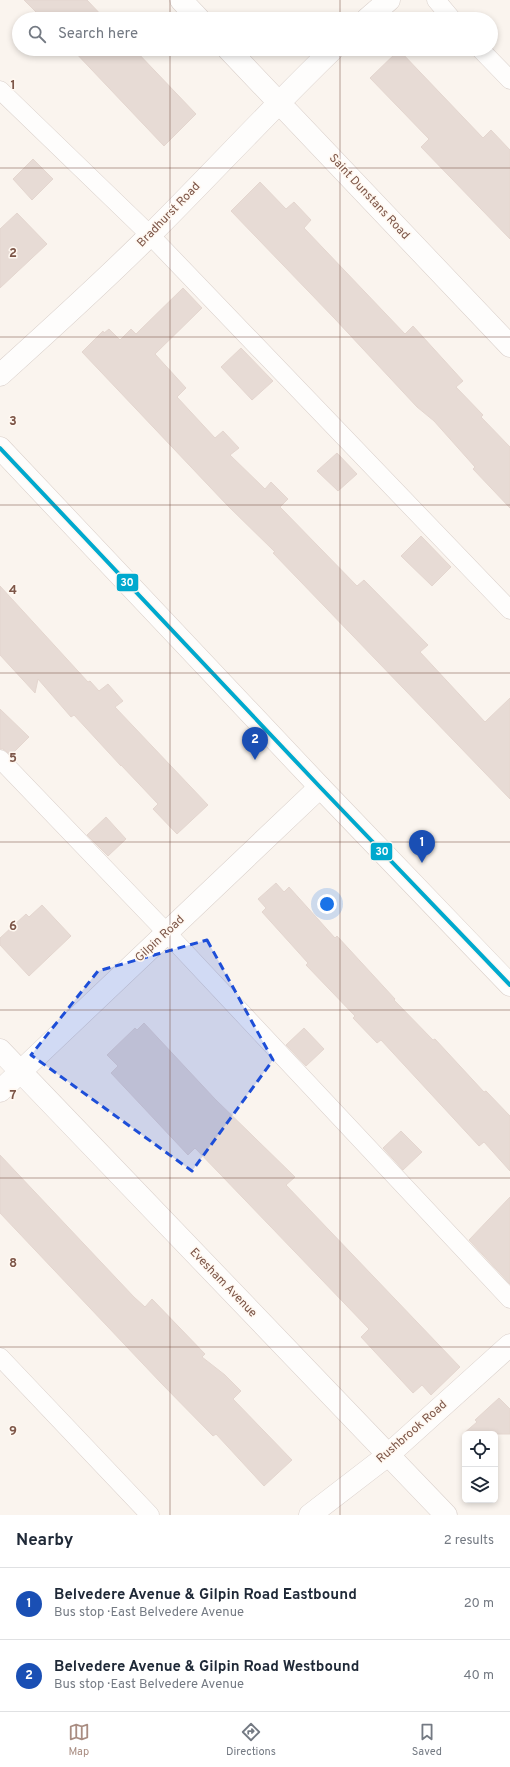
<!DOCTYPE html>
<meta charset="utf-8">
<style>
body{margin:0;font-family:Overpass,sans-serif;background:#f6f6f7;color:#1f2937}
.controls{position:absolute;right:12px;bottom:12px;display:grid;overflow:hidden;border-radius:6px;box-shadow:0 2px 6px #0003}
.controls button{width:36px;height:36px;display:grid;place-items:center;padding:0;border:0;border-bottom:1px solid #e0e1e3;background:#fff;color:#1f2937;font:20px sans-serif}
.you{position:absolute;left:327px;top:904px;width:14px;height:14px;margin:-10px;border:3px solid #fff;border-radius:50%;background:#1a73e8;box-shadow:0 0 0 6px #1a73e833}
.badge{display:grid;place-items:center;width:26px;height:26px;border-radius:50%;background:#a98d82;color:#fff;font-size:13px;font-weight:700}
.pin{position:absolute;translate:-50% -33px;filter:drop-shadow(0 1px 2px #0008)}
.pin::after{content:'';position:absolute;top:21px;width:14px;height:12px;background:inherit;clip-path:polygon(0 0,100% 0,50% 100%)}
.list{margin:0;padding:0;list-style:none}
h2{display:flex;justify-content:space-between;align-items:center;height:52px;margin:0;padding:0 16px;font-size:17px}
h2 small{font-size:13px;font-weight:400;color:#747a83}
.list li{display:grid;grid-template-columns:26px 1fr auto;gap:12px;align-items:center;box-sizing:border-box;height:72px;padding:0 16px;border-top:1px solid #e0e1e3}
.list b{display:block;font-size:15px;white-space:nowrap}
.list p{margin:0;font-size:13px;white-space:nowrap;color:#747a83}
.list em{font-size:13px;font-style:normal;color:#747a83}
.icon{flex:none;width:22px;height:22px;fill:none;stroke:currentColor;stroke-width:2;stroke-linecap:round;stroke-linejoin:round}
.map{position:relative;flex:none;width:510px;height:1515px;overflow:hidden}
.search{position:absolute;background:#fff;box-shadow:0 2px 6px #0003;left:12px;right:12px;top:12px;height:44px;display:flex;align-items:center;gap:10px;box-sizing:border-box;padding:0 14px;border-radius:22px;color:#747a83;font-size:15px}
.sheet{height:196px;background:#fff}
nav{display:flex;justify-content:space-around;align-items:center;box-sizing:border-box;height:56px;border-top:1px solid #e0e1e3;background:#fff;font-size:11px;color:#747a83}
nav a{display:grid;justify-items:center;gap:2px}
nav .on{color:#a98d82}
.map>svg:first-child{display:block}
</style>
<div class="map">
<svg width="510" height="1515" viewBox="0 0 510 1515">
<rect width="100%" height="100%" fill="#faf4ee"/>
<path fill="#e7dbd5" stroke="#e4d6cf" d="M24 0H87L105 19H43Z
M72 49H134L196 114 164 146Z
M399 50 483 138 491 130 510 150V239L421 147 429 139 370 78Z
M33 159 53 179 32 200 13 179Z
M260 182 286 209 294 202 311 220 304 228 405 334 413 326 463 381 456 387 483 415 481 417 510 447V508L473 469 475 467 434 421 417 407 335 319 231 211Z
M17 213 47 244 0 288V229Z
M183 288 202 308 155 354 186 388 177 397 215 438 223 431 239 448 230 455 265 489 271 482 288 499 280 507 357 586 364 580 428 645 420 652 485 722 510 698V799L273 553 275 552 227 505 82 352 103 331 104 333 109 329 120 340 131 329 136 334Z
M241 348 273 381 252 400 221 367Z
M337 453 357 474 338 491 317 471Z
M421 536 451 567 432 586 401 556Z
M0 586 88 682 90 681 99 691 108 684 123 701 115 707 208 805 177 834 153 809 158 804 121 765V766L74 715 71 717 38 679 35 693 0 655Z
M0 709 29 737 11 755 3 749H0Z
M106 817 126 839 108 856 87 835Z
M276 883 284 892 289 887 335 938 337 936 395 999 394 1000 433 1040 435 1039 484 1092 486 1091 510 1116V1171L484 1142 479 1146 381 1040 377 1043 353 1018 355 1016 306 965 308 963 262 912 266 908 258 899Z
M42 905 71 936 29 976 0 945V938L26 914 29 917Z
M144 1023 215 1099 295 1177 286 1185 460 1367 431 1395 422 1385 413 1393 361 1337 369 1329 345 1304 195 1148 188 1155 111 1073 118 1066 107 1055 135 1028 137 1030Z
M304 1028 324 1049 306 1066 286 1045Z
M401 1131 422 1152 403 1170 383 1148Z
M0 1155 134 1297 145 1307 152 1299 205 1354 202 1357 225 1375 241 1391 233 1399 292 1460 264 1486 216 1434 213 1436 161 1383 0 1213Z
M510 1197V1284L469 1240Z
M499 1398 510 1409V1434H463L477 1422 475 1420Z"/>
<g fill="none" stroke-linecap="round" stroke-linejoin="round">
<defs>
<path id="lane" d="M436 0 452 19
M480 49 510 80
M0 90 150 235 510 610
M0 759 167 933 510 1299
M0 1357 150 1515"/>
<path id="street" d="M181 0 199 19
M367 19 389 0
M228 49 510 346
M0 375C51 329 102 283 150 235 212 173 271 109 333 49
M0 1050 446 1515
M0 1091 320 787
M310 1515 388 1455 510 1345"/>
<path id="secondary" d="M0 448 320 787 510 985"/>
</defs>
<use href="#lane" stroke="#d9cfca" stroke-width="19"/>
<use href="#street" stroke="#d9cfca" stroke-width="23"/>
<use href="#secondary" stroke="#dacfc9" stroke-width="23"/>
<use href="#lane" stroke="#fefdfc" stroke-width="18"/>
<use href="#street" stroke="#fefdfc" stroke-width="22"/>
<use href="#secondary" stroke="#fefdfc" stroke-width="22"/>
<defs>
<path id="bus-1" d="M0 448 320 787 510 985"/>
</defs>
<use href="#bus-1" stroke="#fff8f1" stroke-width="7"/>
<use href="#bus-1" stroke="#00a9ce" stroke-width="4"/>
</g>
<path fill="#1d4ed8" fill-opacity="0.2" stroke="#1d4ed8" stroke-width="3" stroke-dasharray="8 5" stroke-linejoin="round" d="M207 940 273 1060 192 1171 31 1055 98 971Z"/>
<path fill="none" stroke="#7d5648" stroke-width="1" stroke-opacity="0.55" d="M170 0V19M340 0V19M170 49V1515M340 49V1515M0 168H510M0 337H510M0 505H510M0 673H510M0 842H510M0 1010H510M0 1178H510M0 1347H510"/>
<g text-anchor="middle" dominant-baseline="central" stroke-width="3" stroke-linejoin="round" paint-order="stroke">
<g font-size="12" fill="#7d5648" stroke="#fff8f1">
<text transform="translate(369 197) rotate(47)">Saint Dunstans Road</text>
<text transform="translate(169 215) rotate(-46)">Bradhurst Road</text>
<text transform="translate(160 939) rotate(-43)">Gilpin Road</text>
<text transform="translate(223 1283) rotate(46)">Evesham Avenue</text>
<text transform="translate(412 1432) rotate(-41)">Rushbrook Road</text>
</g>
</g>
<g font-size="13" text-anchor="middle" font-weight="bold" fill="#7d5648" stroke="#fff8f1" stroke-width="3" stroke-linejoin="round" paint-order="stroke">
<text x="13" y="89">1</text>
<text x="13" y="257">2</text>
<text x="13" y="425">3</text>
<text x="13" y="594">4</text>
<text x="13" y="762">5</text>
<text x="13" y="930">6</text>
<text x="13" y="1099">7</text>
<text x="13" y="1267">8</text>
<text x="13" y="1435">9</text>
</g>
<g stroke="#fff8f1" stroke-width="1.5">
<rect x="116" y="573" width="23" height="19" rx="4" fill="#00a9ce"/>
<rect x="370" y="842" width="23" height="19" rx="4" fill="#00a9ce"/>
</g>
<g font-size="11" text-anchor="middle" font-weight="bold" fill="#fff">
<text x="127" y="586">30</text>
<text x="382" y="855">30</text>
</g>
</svg>
<div class="controls">
<button><svg class="icon" aria-label="locate" viewBox="0 0 24 24"><circle cx="12" cy="12" r="6"/><path d="M12 2v4M12 18v4M2 12h4M18 12h4"/></svg></button>
<button><svg class="icon" aria-label="layers" viewBox="0 0 24 24"><path d="M12 4l9 5-9 5-9-5zM3 14l9 5 9-5"/></svg></button>
</div>
<div class="you"></div>
<div class="pin badge" style="left:422px;top:863px;background:#1a4fb4">1</div>
<div class="pin badge" style="left:255px;top:760px;background:#1a4fb4">2</div>
<div class="search"><svg class="icon" aria-label="search" viewBox="0 0 24 24"><circle cx="10" cy="10" r="6"/><path d="M15 15l6 6"/></svg>Search here</div>
</div>
<section class="sheet">
<h2>Nearby<small>2 results</small></h2>
<ul class="list">
<li><span class="badge" style="background:#1a4fb4">1</span><div><b>Belvedere Avenue &amp; Gilpin Road Eastbound</b><p>Bus stop · East Belvedere Avenue</p></div><em>20 m</em></li>
<li><span class="badge" style="background:#1a4fb4">2</span><div><b>Belvedere Avenue &amp; Gilpin Road Westbound</b><p>Bus stop · East Belvedere Avenue</p></div><em>40 m</em></li>
</ul>
</section>
<nav>
<a class="on"><svg class="icon" aria-label="map" viewBox="0 0 24 24"><path d="M3 6l6-2 6 2 6-2v14l-6 2-6-2-6 2zM9 4v14M15 6v14"/></svg>Map</a>
<a><svg class="icon" aria-label="directions" viewBox="0 0 24 24"><path d="M12 3l9 9-9 9-9-9zM9 14v-3h6M13 9l2 2-2 2"/></svg>Directions</a>
<a><svg class="icon" aria-label="saved" viewBox="0 0 24 24"><path d="M7 4h10v16l-5-4-5 4z"/></svg>Saved</a>
</nav>
